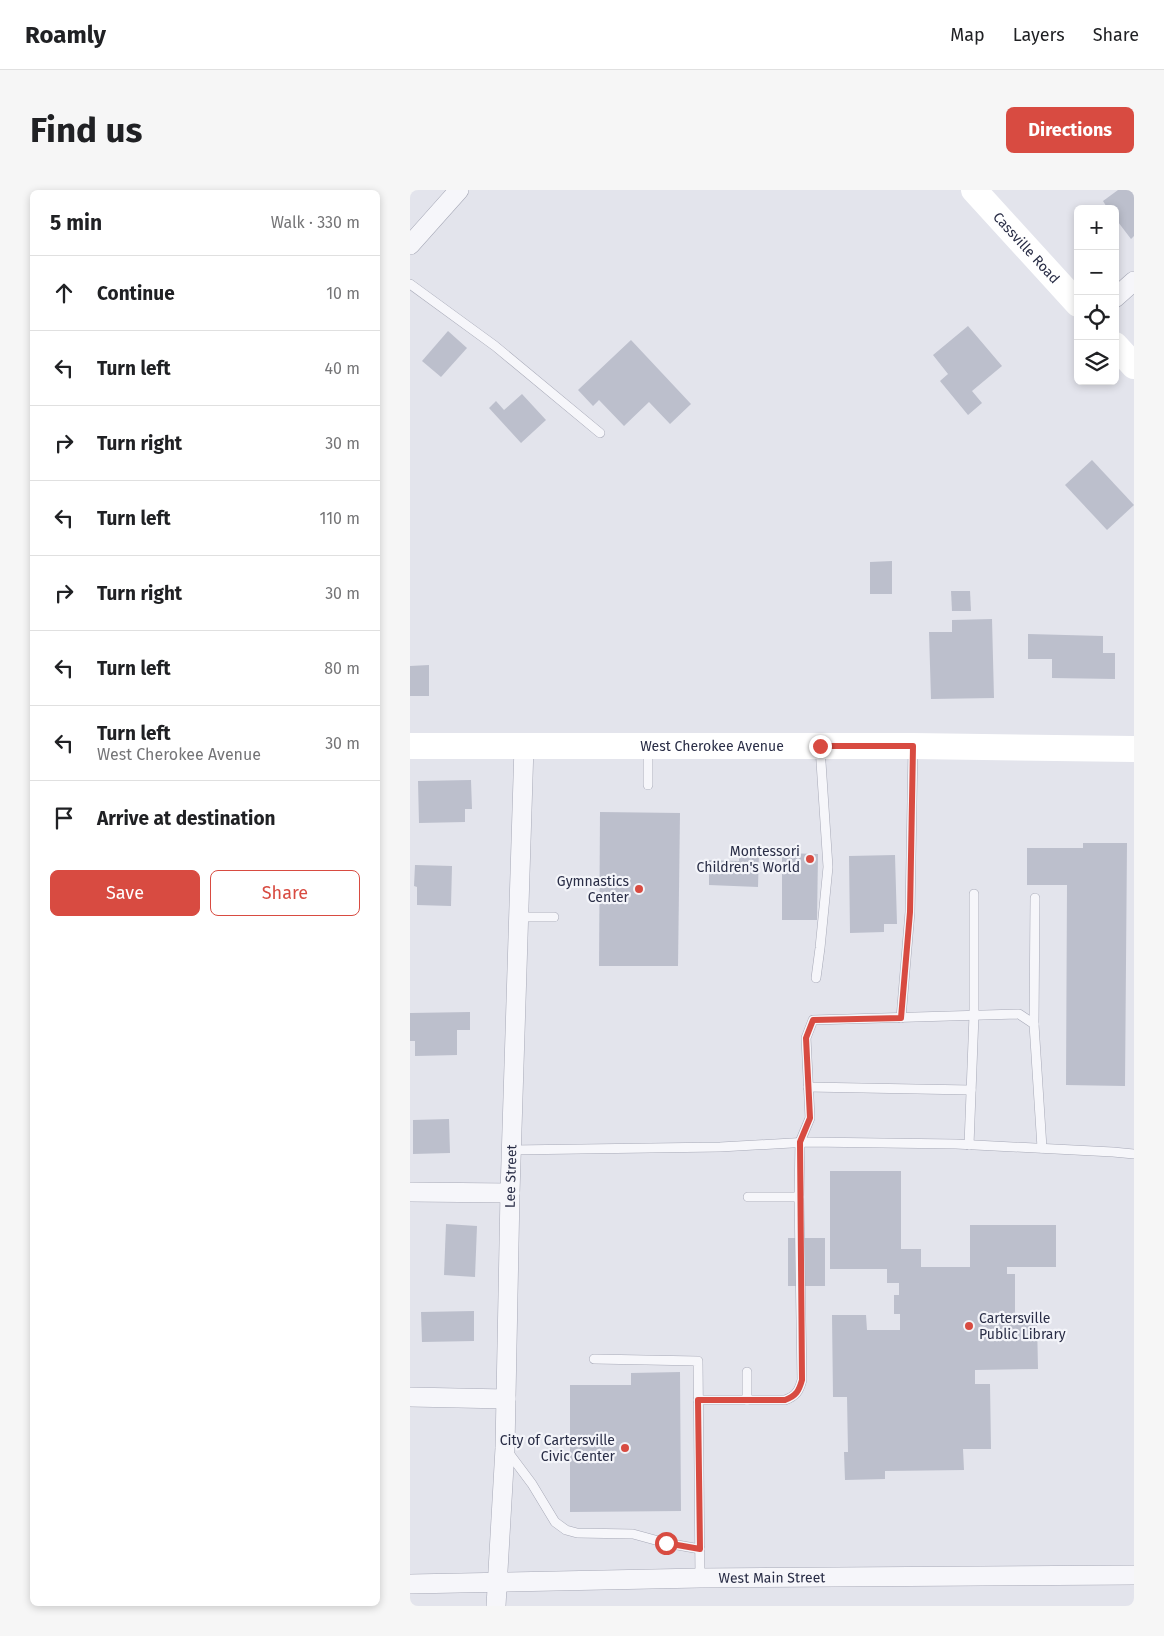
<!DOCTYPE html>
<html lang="en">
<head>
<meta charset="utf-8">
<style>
  body { margin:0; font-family:"Fira Sans",sans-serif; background:#f6f6f6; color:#202124 }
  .controls { position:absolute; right:15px; top:15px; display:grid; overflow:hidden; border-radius:8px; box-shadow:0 2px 8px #0003 }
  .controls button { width:45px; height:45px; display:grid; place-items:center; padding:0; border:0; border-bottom:1px solid #e0e0e0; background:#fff; color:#202124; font:25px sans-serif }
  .stop { position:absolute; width:15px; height:15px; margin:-11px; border:4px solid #d84b41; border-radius:50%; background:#fff }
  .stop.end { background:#d84b41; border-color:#fff; box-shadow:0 1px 5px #0008 }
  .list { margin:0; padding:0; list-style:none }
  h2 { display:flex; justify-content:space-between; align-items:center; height:65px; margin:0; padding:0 20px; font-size:21px }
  h2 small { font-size:16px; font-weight:400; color:#757577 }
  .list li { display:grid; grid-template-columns:32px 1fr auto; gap:15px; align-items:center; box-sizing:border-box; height:75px; padding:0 20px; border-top:1px solid #e0e0e0 }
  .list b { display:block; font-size:19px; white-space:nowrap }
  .list p { margin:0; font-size:16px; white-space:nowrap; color:#757577 }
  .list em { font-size:16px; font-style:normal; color:#757577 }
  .actions { display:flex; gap:10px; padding:15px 20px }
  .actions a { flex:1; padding:11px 0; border:1px solid #d84b41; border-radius:8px; text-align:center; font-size:18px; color:#d84b41 }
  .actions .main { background:#d84b41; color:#fff }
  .icon { flex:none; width:28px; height:28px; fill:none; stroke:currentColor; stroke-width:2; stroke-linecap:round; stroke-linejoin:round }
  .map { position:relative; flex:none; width:724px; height:1416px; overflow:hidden; border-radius:8px }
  header { display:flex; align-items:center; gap:30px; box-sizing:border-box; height:70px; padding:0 25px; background:#fff; border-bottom:1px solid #e0e0e0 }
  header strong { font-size:24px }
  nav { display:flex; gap:28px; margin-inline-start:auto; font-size:18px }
  .intro { display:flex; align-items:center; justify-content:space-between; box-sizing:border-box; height:120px; padding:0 30px }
  h1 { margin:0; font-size:35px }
  .button { padding:12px 22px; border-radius:8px; background:#d84b41; color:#fff; font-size:18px; font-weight:700 }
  main { display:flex; gap:30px; padding:0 30px }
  aside { flex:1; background:#fff; border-radius:8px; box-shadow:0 2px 8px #0003 }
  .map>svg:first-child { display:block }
</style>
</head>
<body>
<header>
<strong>Roamly</strong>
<nav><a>Map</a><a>Layers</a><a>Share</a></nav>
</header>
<div class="intro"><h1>Find us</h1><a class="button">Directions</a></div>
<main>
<aside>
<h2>5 min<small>Walk · 330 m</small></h2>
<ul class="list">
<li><svg class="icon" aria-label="ahead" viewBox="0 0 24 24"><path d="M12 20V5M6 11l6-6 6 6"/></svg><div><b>Continue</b></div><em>10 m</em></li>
<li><svg class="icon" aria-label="left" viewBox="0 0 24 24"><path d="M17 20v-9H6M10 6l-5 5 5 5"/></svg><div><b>Turn left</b></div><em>40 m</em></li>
<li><svg class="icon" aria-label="right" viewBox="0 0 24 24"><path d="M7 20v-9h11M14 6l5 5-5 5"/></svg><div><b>Turn right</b></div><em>30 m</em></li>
<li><svg class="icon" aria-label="left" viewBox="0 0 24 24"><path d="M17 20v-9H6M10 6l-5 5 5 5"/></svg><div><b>Turn left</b></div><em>110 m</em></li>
<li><svg class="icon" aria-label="right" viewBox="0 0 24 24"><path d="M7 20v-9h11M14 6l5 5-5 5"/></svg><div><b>Turn right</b></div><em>30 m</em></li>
<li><svg class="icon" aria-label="left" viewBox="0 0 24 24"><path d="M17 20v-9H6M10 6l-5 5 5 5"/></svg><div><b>Turn left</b></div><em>80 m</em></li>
<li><svg class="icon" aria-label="left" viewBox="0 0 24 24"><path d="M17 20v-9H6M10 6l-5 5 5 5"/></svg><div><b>Turn left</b><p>West Cherokee Avenue</p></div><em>30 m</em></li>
<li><svg class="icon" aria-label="arrive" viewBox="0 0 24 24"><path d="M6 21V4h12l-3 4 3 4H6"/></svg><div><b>Arrive at destination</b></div></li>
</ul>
<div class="actions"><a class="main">Save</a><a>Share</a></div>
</aside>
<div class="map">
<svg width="724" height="1416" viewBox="0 0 724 1416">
  <rect width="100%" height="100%" fill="#e3e4ec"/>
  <g fill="#bcbfcc">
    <polygon points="708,0 724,0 724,46 721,49 705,28 705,19 698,19 693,11"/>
    <polygon points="558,136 592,176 562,201 572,213 558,225 530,191 538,184 523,165"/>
    <polygon points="38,141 57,158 31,187 12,171"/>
    <polygon points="221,150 281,214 260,234 239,212 214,236 189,210 183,216 168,200"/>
    <polygon points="112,204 136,230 111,253 79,218 86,211 94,220"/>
    <polygon points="682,270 724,315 697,340 655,295"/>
    <polygon points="482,371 482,404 460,404 460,372"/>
    <polygon points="541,401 560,401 561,421 542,421"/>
    <polygon points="582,429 584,508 521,509 519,442 542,442 542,430"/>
    <polygon points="618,444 693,446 693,463 705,463 705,489 642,488 642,469 618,469"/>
    <polygon points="19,475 19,506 0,506 0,476"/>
    <polygon points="61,590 62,619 55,619 55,632 9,633 8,591"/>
    <polygon points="190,622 270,623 268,776 189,776"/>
    <polygon points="673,653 717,653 715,896 656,895 657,695 617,695 617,658 673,658"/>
    <polygon points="329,661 349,661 348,697 299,695 299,670 329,671"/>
    <polygon points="372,663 408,664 407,730 372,730"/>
    <polygon points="485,665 487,734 474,734 474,742 440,743 439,666"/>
    <polygon points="5,675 42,676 41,716 7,715 7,697 4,696"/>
    <polygon points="60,822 60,840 47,840 47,865 5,866 5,851 0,851 0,823"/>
    <polygon points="39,929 40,963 3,964 3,930"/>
    <polygon points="420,981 491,981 491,1059 511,1059 511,1077 560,1077 560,1035 646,1035 646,1077 597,1077 597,1084 605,1084 605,1131 627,1131 628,1179 565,1180 565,1194 580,1194 581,1259 553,1259 554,1280 475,1281 475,1289 435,1290 434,1262 438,1262 437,1207 423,1207 422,1125 456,1125 457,1140 490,1140 490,1124 484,1124 484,1105 489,1105 489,1093 477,1093 477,1079 420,1079"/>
    <polygon points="36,1034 67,1036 65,1087 34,1085"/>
    <rect x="378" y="1048" width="37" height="48"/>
    <polygon points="64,1121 64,1151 12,1152 11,1122"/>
    <polygon points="270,1182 271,1321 160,1322 160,1195 221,1195 221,1183"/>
  </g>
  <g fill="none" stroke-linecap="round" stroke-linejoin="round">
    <g stroke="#a7a9b7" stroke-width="10">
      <g id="lane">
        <polyline points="0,94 85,156 190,243"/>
        <polyline points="238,557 238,595"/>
        <polyline points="109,727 144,727"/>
        <polyline points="406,788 410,758 418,677 410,557"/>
        <polyline points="491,828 500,722 503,558"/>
        <polyline points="624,834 625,708"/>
        <polyline points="398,897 561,900"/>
        <polyline points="559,955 564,825 564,704"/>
        <polyline points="102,960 310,957 399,952 546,954 703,962 724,964"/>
        <polyline points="338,1007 389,1007 390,952 400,928 396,848 403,830 609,824 624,834 632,958"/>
        <polyline points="184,1169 288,1171 290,1388"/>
        <polyline points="337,1182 337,1210"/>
        <path d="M 288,1210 L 375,1210 C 386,1206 389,1201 392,1190 L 389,1007"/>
        <polyline points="98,1262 122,1294 145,1332 156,1340 167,1343 223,1344 256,1353 290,1359"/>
      </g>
    </g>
    <g stroke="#a7a9b7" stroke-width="20">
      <g id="street">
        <polyline points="0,55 49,0"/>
        <polyline points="705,108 724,91"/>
        <polyline points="0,1002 100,1003"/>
        <polyline points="0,1207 96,1209"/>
        <path id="s1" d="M 0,1394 L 290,1388 L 724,1385"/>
        <path id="s2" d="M 86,1416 L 95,1258 L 100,1003 L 114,556"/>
      </g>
    </g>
    <use href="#lane" stroke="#f6f6fa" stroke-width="9"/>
    <use href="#street" stroke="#f6f6fa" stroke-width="19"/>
    <g stroke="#fff" stroke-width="26">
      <path id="s3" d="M 564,0 L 668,114"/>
      <polyline points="705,155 724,176"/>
      <path id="s4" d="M 0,556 L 503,556 L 724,559"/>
    </g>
  </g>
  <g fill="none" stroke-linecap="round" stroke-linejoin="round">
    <path stroke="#d84b41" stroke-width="6" d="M 256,1353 L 290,1359 L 288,1210 L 375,1210 C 386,1206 389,1201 392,1190 L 390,952 L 400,928 L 396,848 L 403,830 L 491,828 L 500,722 L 503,556 L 410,556"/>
  </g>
  <g fill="#d84b41" stroke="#f3f4f9" stroke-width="2">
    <circle cx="400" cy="669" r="5"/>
    <circle cx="229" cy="699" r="5"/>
    <circle cx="559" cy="1136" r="5"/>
    <circle cx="215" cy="1258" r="5"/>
  </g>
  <g text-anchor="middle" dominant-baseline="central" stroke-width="4.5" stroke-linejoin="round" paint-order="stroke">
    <g font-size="14" fill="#292d46" stroke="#f3f4f9">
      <text stroke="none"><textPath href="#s3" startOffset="78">Cassville Road</textPath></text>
      <text stroke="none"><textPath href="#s4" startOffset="302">West Cherokee Avenue</textPath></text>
      <text stroke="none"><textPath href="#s2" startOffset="430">Lee Street</textPath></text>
      <text stroke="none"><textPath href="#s1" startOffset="362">West Main Street</textPath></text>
    </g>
    <g font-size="14" fill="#292d46" stroke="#f3f4f9" text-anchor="end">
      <text x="390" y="661">Montessori<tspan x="390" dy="16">Children's World</tspan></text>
      <text x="219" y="691">Gymnastics<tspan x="219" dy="16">Center</tspan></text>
      <text x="569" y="1128" text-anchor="start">Cartersville<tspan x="569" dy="16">Public Library</tspan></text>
      <text x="205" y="1250">City of Cartersville<tspan x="205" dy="16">Civic Center</tspan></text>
    </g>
  </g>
</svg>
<div class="controls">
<button>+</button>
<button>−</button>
<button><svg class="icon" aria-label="locate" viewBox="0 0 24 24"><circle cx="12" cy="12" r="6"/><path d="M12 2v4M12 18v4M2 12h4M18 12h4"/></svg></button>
<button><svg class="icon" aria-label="layers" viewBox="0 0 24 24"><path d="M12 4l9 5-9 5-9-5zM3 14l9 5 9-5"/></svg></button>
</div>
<div class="stop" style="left:256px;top:1353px"></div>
<div class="stop end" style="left:410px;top:556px"></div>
</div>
</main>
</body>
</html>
